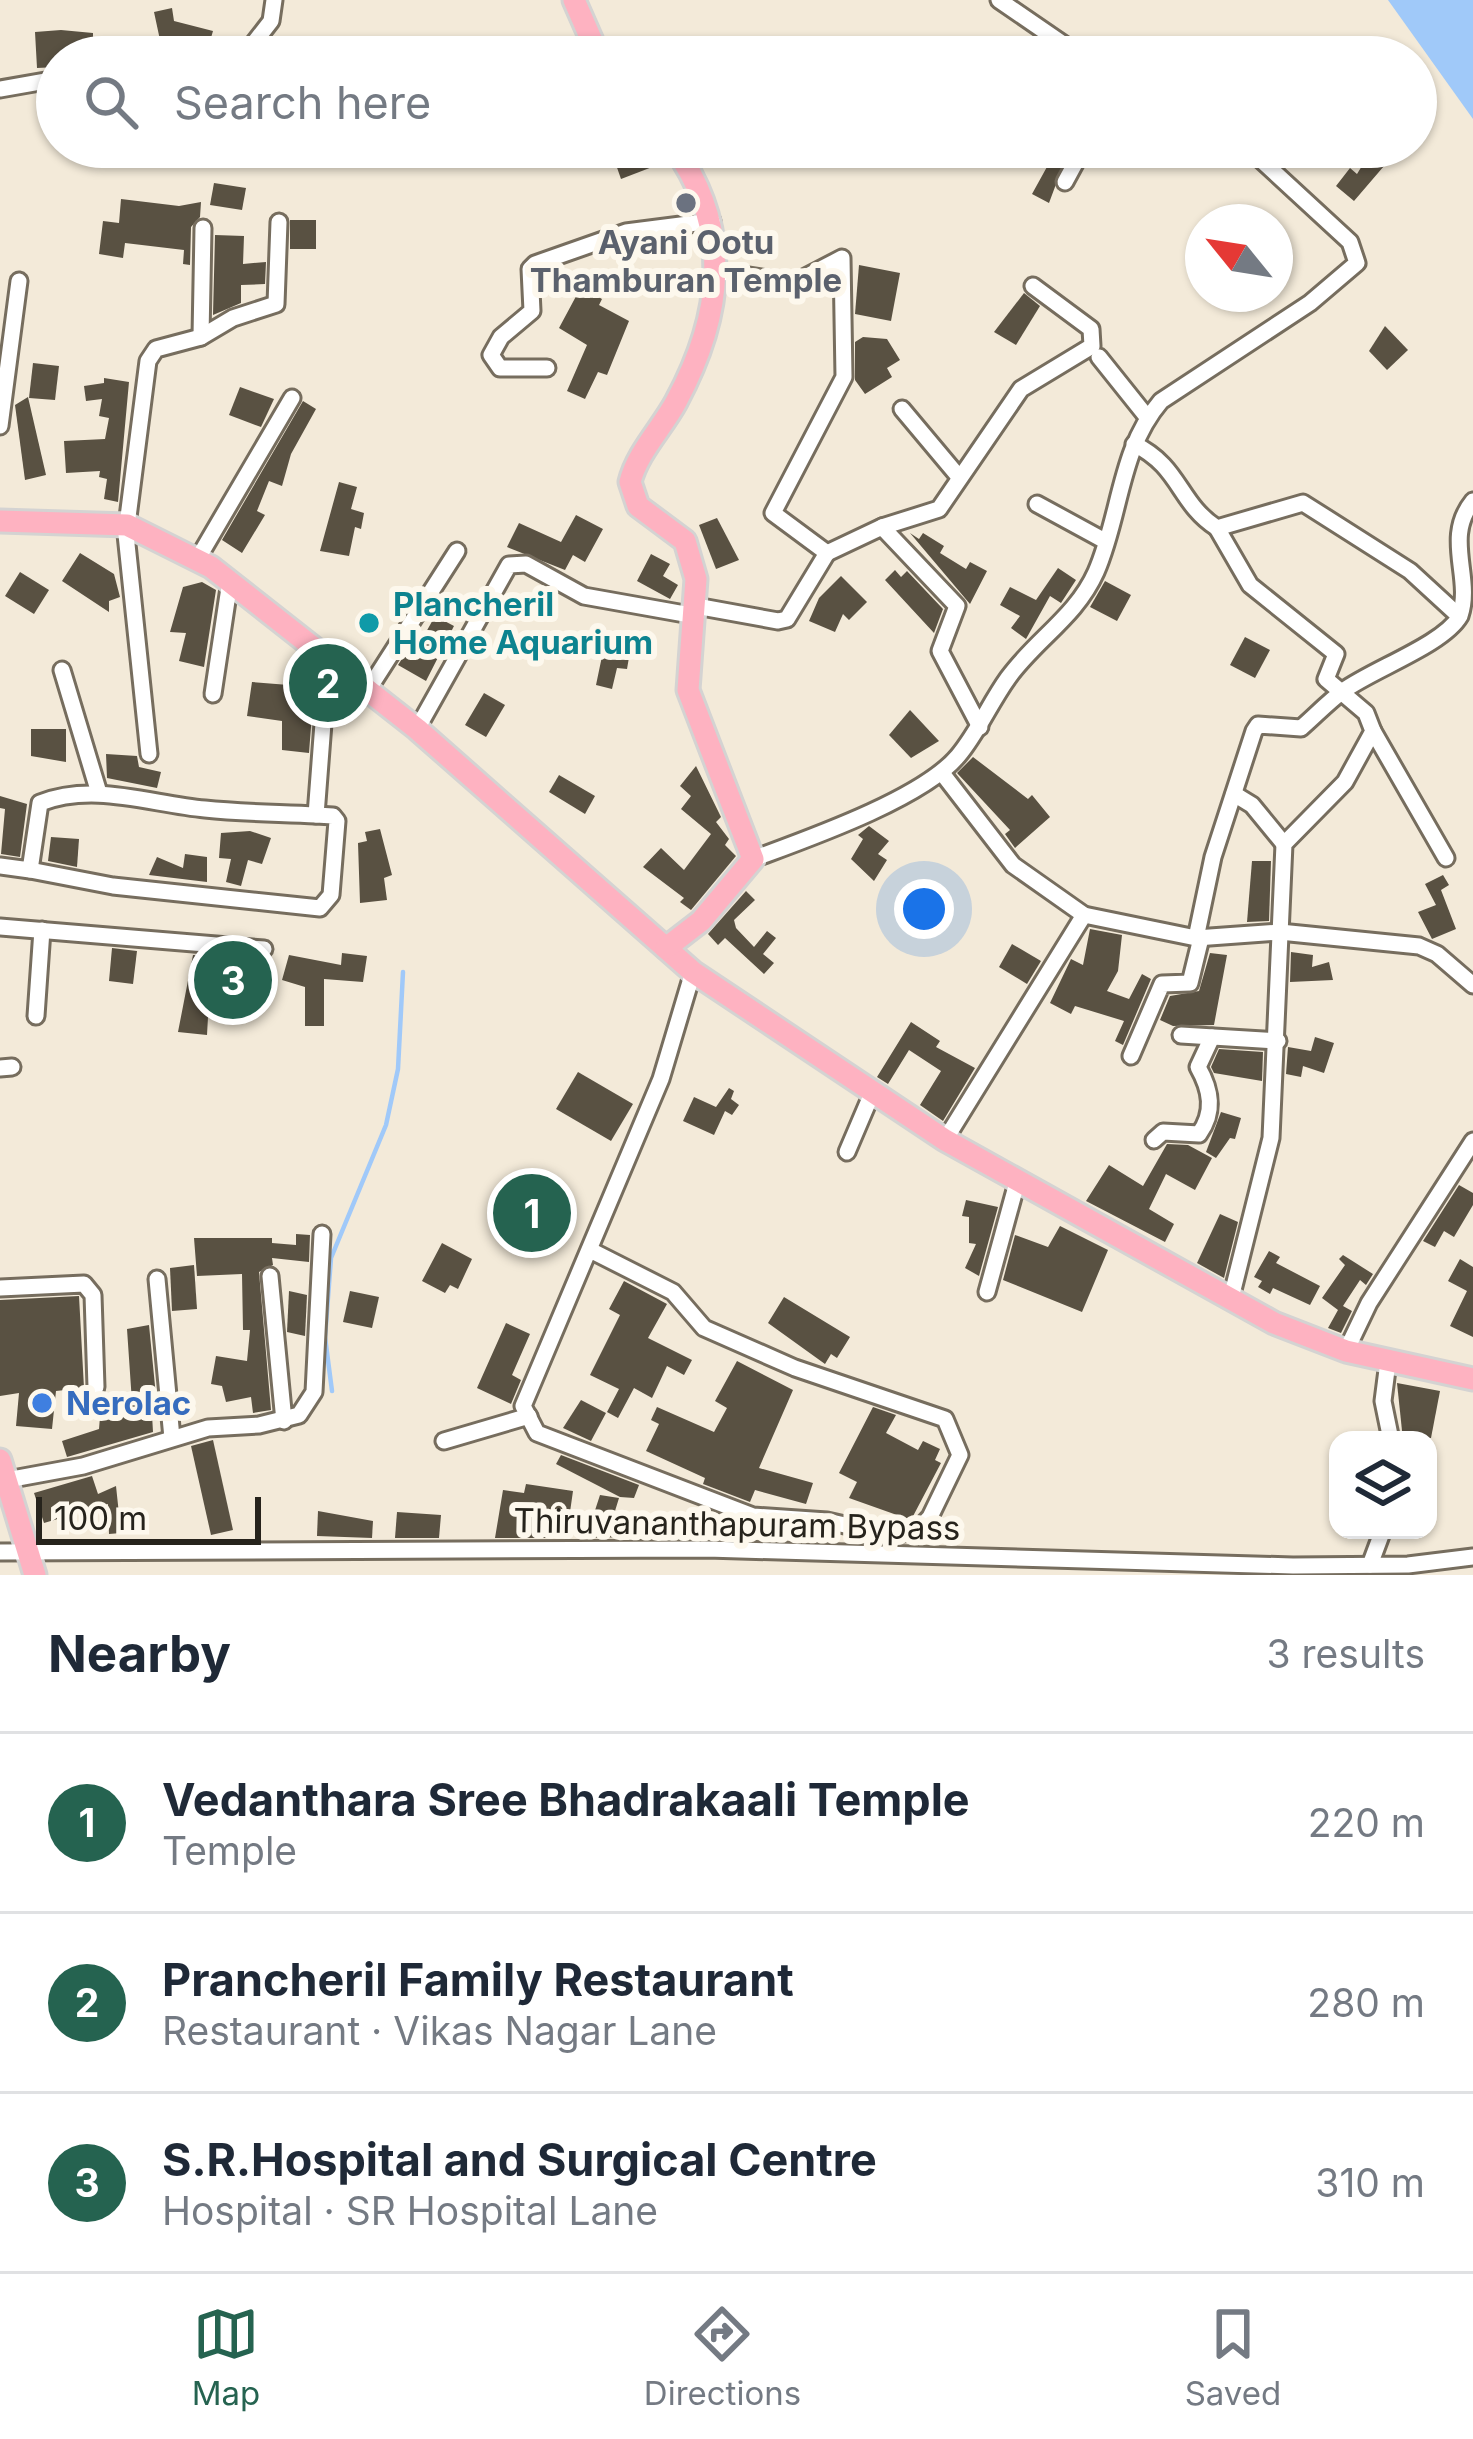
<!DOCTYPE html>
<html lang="en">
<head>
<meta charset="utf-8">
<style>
  body { margin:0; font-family:Inter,sans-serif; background:#f2f2f3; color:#1f2937 }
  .controls { position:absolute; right:36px; bottom:36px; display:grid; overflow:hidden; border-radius:24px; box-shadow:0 3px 9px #0004 }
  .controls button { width:108px; height:108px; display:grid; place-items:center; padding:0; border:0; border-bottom:3px solid #e0e1e3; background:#fff; color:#1f2937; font:60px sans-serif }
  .compass { position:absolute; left:1185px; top:204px; width:108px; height:108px; border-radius:50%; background:#fff; box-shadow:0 3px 9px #0004; rotate:300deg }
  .scale { position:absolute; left:36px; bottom:30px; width:225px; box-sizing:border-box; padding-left:12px; border:6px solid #26231c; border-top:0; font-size:33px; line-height:42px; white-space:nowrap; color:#26231c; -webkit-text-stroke:9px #fdf8ed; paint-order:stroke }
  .you { position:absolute; left:924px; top:909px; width:42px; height:42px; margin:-30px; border:9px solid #fff; border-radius:50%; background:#1a73e8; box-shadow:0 0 0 18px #1a73e833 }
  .badge { display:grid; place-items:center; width:78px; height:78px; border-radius:50%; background:#256350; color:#fff; font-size:39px; font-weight:700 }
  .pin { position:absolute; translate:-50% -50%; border:6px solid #fff; box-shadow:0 3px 12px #0006 }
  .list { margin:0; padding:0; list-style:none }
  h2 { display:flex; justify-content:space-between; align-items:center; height:156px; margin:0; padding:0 48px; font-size:51px }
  h2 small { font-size:39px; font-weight:400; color:#747a83 }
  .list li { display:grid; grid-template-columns:78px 1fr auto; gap:36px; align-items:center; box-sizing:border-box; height:180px; padding:0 48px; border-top:3px solid #e0e1e3 }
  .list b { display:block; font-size:45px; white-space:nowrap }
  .list p { margin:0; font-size:39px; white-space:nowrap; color:#747a83 }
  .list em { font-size:39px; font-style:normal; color:#747a83 }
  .icon { flex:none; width:66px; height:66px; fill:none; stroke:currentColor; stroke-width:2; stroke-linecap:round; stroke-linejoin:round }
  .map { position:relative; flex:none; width:1473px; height:1575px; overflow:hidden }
  .search { position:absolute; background:#fff; box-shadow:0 3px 9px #0004; left:36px; right:36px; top:36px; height:132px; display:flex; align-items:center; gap:30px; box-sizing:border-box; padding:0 42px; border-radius:66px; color:#747a83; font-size:45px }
  .sheet { height:696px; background:#fff }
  nav { display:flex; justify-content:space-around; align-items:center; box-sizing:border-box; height:168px; border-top:3px solid #e0e1e3; background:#fff; font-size:33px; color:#747a83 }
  nav a { display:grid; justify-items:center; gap:6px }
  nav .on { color:#256350 }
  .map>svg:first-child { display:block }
</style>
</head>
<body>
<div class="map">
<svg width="1473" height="1575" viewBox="0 0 1473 1575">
  <rect width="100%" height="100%" fill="#f3ead9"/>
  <polygon fill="#a0c9f9" points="1388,0 1473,0 1473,119"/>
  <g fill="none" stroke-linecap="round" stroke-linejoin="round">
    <polyline stroke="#a0c9f9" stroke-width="4.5" points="332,1391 325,1337 331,1258 386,1125 398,1069 403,972"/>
  </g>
  <g fill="#595142">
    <polygon points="172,8 174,21 213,31 208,48 172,38 160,40 154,12"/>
    <polygon points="61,30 93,33 93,57 57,57 57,67 37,68 35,32"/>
    <polygon points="646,147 653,147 660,164 621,179 614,159"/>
    <polygon points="1043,147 1068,152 1049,203 1032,194 1048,165 1037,159"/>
    <polygon points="1373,148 1390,159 1354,201 1336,186 1350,168 1357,174"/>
    <polygon points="214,183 246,188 242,210 210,205"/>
    <polygon points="121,199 179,206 201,202 200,217 191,227 190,265 183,264 184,250 125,243 123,258 99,254 103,221 119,223"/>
    <rect x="290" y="220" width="26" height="29"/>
    <polygon points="215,235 244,236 243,264 266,262 265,284 241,285 241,303 213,315"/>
    <polygon points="859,265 900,273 891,321 855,314"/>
    <polygon points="581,287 602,299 599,305 629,321 607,375 598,372 585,399 567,391 587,345 559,328"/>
    <polygon points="1024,293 1040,306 1016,345 994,332"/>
    <polygon points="1385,326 1408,350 1387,370 1369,351"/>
    <polygon points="863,337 887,339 900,360 887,368 892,377 865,394 855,380 855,342"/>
    <polygon points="33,363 59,366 55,400 29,398"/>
    <polygon points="104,378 129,382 118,502 104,499 107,479 99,477 100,471 66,473 64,441 105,439 109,418 99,416 102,399 86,401 84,386 104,383"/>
    <polygon points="240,387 274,399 261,427 229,415"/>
    <polygon points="28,397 46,475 25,480 15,405"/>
    <polygon points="303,401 316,409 291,454 282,486 269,481 257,511 265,515 242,553 222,540"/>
    <polygon points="339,482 357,487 351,509 364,513 361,529 355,527 349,556 320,551"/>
    <polygon points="576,515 603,529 585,562 573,555 565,570 507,547 519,523 561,542"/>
    <polygon points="717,518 739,560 716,569 699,525"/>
    <polygon points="910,533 919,539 923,533 944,546 940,553 966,569 970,562 987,571 970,604"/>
    <polygon points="80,553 114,574 120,597 109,601 109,612 62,581"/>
    <polygon points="651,554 670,564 663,576 678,585 670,599 637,581"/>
    <polygon points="1058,568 1076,580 1061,603 1050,596 1026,639 1011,628 1020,616 1000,605 1010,587 1036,600"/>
    <polygon points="895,570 901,577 907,571 943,609 934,633 885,580"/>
    <polygon points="20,572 49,590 34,614 5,596"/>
    <polygon points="841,576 867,602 849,620 843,614 835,632 809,621 819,598"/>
    <polygon points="1105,581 1131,595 1117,621 1090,607"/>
    <polygon points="202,582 216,590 204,667 179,661 186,633 170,632 183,587"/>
    <polygon points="435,616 454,626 426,681 398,665 409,648 415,652"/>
    <polygon points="606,637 632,640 627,669 617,668 612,689 596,685"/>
    <polygon points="1245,637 1270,650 1255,678 1230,665"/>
    <polygon points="252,682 314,687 309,753 282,750 282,721 247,716"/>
    <polygon points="484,693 505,705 486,737 465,725"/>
    <polygon points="910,710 939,741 911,758 889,735"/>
    <polygon points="31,729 66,729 66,762 31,756"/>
    <polygon points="106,754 137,756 139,767 161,772 157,788 107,778"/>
    <polygon points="973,757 1028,799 1032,795 1050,817 1015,848 1005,834 1010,830 957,773"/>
    <polygon points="696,766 721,817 716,822 729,839 725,845 736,856 691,910 680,902 684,898 643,867 661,848 684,870 711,834 681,809 691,796 680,786"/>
    <polygon points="559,775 595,796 585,814 549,792"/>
    <polygon points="0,796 27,804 20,857 1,854 5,809 0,808"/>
    <polygon points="869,826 889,841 878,854 887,860 874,881 851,859 863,839 858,835"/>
    <polygon points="380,829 392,875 384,878 387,900 360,903 358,843 367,841 365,832"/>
    <polygon points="250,831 271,838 262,864 248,860 241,886 226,882 231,859 219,858 221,833"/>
    <polygon points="51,837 79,839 77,867 48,861"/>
    <polygon points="185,854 207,857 207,882 149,875 157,857 183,868"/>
    <polygon points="1252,861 1271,861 1269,921 1247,922"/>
    <polygon points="1443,875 1449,885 1441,890 1456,929 1432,939 1418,912 1436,905 1425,884"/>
    <polygon points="746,891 755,900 734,920 736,928 754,947 767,931 776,938 763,954 774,963 764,974 725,938 718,945 708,934"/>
    <polygon points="1090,929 1122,935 1118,971 1107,991 1129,999 1142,974 1151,979 1123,1045 1115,1041 1124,1021 1075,1006 1071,1014 1050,1003 1071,959 1083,965"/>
    <polygon points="1012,944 1041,961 1027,984 999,967"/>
    <polygon points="112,948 137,951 133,984 109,981"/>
    <polygon points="1291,952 1313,955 1312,967 1329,962 1333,980 1290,982"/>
    <polygon points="342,953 367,956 363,982 324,979 324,1026 305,1026 305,987 282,980 289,955 341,965"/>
    <polygon points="1210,953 1227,955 1214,1025 1173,1026 1160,1020 1170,996 1199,991"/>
    <polygon points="193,955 215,957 214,964 262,965 259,1013 208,1017 207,1035 178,1032"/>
    <polygon points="911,1022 940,1041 936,1047 975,1068 943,1121 920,1105 941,1071 909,1050 888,1084 877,1077"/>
    <polygon points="1315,1037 1334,1043 1324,1073 1303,1066 1301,1077 1286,1074 1288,1047 1311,1051"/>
    <polygon points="1219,1049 1263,1052 1262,1081 1214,1073 1211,1067"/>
    <polygon points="578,1072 633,1104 611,1141 556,1109"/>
    <polygon points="729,1088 734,1091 731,1099 739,1105 732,1115 725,1111 714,1135 683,1121 694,1097 716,1107"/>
    <polygon points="1221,1112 1241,1118 1235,1139 1230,1138 1216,1158 1206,1152"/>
    <polygon points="1167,1144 1188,1145 1212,1158 1195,1190 1166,1174 1149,1209 1174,1224 1165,1242 1086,1201 1109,1165 1143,1186"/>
    <polygon points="1459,1185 1473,1193 1473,1205 1454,1237 1444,1231 1435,1247 1423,1241"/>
    <polygon points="966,1200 998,1207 979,1276 965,1268 976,1244 969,1243 969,1217 962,1216"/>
    <polygon points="542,1201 574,1218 562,1241 546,1232 550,1224 534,1215"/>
    <polygon points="1220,1214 1238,1222 1224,1278 1197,1263"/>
    <polygon points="1060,1226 1108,1250 1082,1312 1003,1280 1015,1235 1048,1247"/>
    <polygon points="296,1234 310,1235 309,1262 272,1258 273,1265 259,1272 271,1410 253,1413 251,1397 226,1402 222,1386 211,1384 216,1356 247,1361 250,1330 243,1330 242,1274 197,1276 194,1238 272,1238 272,1243 296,1245"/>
    <polygon points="442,1243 472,1259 458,1289 450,1285 445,1293 422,1281"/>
    <polygon points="1269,1251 1280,1257 1276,1263 1320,1286 1310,1305 1273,1288 1270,1294 1258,1287 1262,1281 1254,1277"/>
    <polygon points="1343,1255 1373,1274 1366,1285 1360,1280 1343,1306 1352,1311 1341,1333 1328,1328 1338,1310 1322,1298 1345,1265 1339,1259"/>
    <polygon points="1460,1259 1473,1267 1473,1337 1450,1326 1467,1291 1448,1281"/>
    <polygon points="194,1265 197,1309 172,1311 170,1268"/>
    <polygon points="624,1281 667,1304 648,1338 692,1360 684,1375 667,1366 652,1398 634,1388 618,1418 607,1412 619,1389 590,1375 620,1315 609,1309"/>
    <polygon points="289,1291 307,1295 305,1336 287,1332"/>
    <polygon points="350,1291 379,1297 372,1328 343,1322"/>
    <polygon points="79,1296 84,1388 56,1391 52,1429 16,1426 19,1393 0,1396 0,1300"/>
    <polygon points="784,1297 850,1337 837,1358 831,1354 825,1364 768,1323"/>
    <polygon points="506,1323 530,1334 512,1375 521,1380 511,1404 477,1388"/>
    <polygon points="149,1325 156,1396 151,1397 153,1432 67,1457 62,1441 99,1429 100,1417 133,1417 127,1329"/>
    <polygon points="737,1361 793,1390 759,1468 813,1483 806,1504 755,1490 750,1502 703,1484 705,1478 646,1451 659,1424 651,1420 657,1407 714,1432 727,1408 715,1401"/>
    <polygon points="1397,1383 1440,1391 1431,1438 1403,1440"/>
    <polygon points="581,1400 606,1413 591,1441 563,1428"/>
    <polygon points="873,1407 896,1415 886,1433 918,1450 923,1441 940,1449 935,1460 941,1463 911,1520 849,1498 857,1482 839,1473"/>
    <polygon points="213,1440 233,1530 211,1535 191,1446"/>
    <polygon points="561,1455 639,1485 634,1498 620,1497 556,1464"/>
    <polygon points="92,1476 98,1494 116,1486 121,1533 109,1534 108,1504 44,1523 34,1493"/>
    <polygon points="526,1484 573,1491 569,1519 558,1517 547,1538 495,1538 503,1490 524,1493"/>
    <polygon points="600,1495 619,1498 611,1524 637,1527 635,1537 586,1538"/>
    <polygon points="318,1511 373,1521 372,1538 317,1536"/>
    <polygon points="397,1512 441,1515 439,1538 395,1538"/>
  </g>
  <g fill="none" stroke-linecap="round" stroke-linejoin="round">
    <g stroke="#766d5e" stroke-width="21">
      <g id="minor">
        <polyline points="999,0 1082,57"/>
        <polyline points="243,57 271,21 274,0"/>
        <polyline points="0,89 57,79"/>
        <polyline points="1269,166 1278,147"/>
        <polyline points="1065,182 1084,147"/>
        <polyline points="201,337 203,228"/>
        <polyline points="1099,357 1147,417"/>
        <polyline points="547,368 500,368 491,355 501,337 532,311 530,269 535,264 626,232 712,221"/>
        <polyline points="902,409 959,477"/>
        <polyline points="0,426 19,281"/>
        <path d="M 1134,444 C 1181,467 1178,503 1217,528 L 1303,503 L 1410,571 L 1459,616"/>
        <polyline points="1037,504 1105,541"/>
        <polyline points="125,525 149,754"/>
        <polyline points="127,525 148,361 156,349 201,337 233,318 276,304 279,222"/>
        <polyline points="882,527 939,509 1021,389 1092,346 1091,329 1033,286"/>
        <polyline points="1217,528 1250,585 1336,654 1326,679 1366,713 1373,731 1345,782 1284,844 1271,1138 1231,1298"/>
        <polyline points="827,553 882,527 957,606 940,651 980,727"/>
        <polyline points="197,560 292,398"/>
        <polyline points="696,606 778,621 787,619 827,553 773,513 844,377 842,258 794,283 716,271"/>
        <polyline points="62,670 99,793"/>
        <polyline points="368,690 457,551"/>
        <polyline points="213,694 230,581"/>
        <polyline points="417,729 509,565 526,564 584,596 696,616"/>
        <polyline points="1373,731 1446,858"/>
        <polyline points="942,773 1013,865 1084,915 1196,938 1280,932 1419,946 1437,954 1473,985"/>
        <polyline points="1234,794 1252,805 1284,844"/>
        <path d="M 753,859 C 807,839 922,799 958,756 C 978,732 990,703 1008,678 C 1035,640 1076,617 1096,572 C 1121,515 1119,450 1161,401 L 1310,303 L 1357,263 L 1350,242 L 1247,147"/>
        <path d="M 0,866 L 30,870 L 40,803 C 94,782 150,804 205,809 C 242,813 279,813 316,815 L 328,658"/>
        <polyline points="30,870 113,886 320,908 331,895 337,821 333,816 316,815"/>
        <polyline points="0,927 264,949"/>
        <path d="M 1196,938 L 1213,857 L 1254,731 L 1258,725 L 1301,728 C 1315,716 1328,702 1343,691 C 1373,669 1443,645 1460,616 C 1473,577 1443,538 1473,501"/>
        <polyline points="36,1016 42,930"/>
        <polyline points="1181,1035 1278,1041"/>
        <polyline points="1131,1056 1162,984 1190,983 1201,938"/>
        <polyline points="0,1068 12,1067"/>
        <polyline points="945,1140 1084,915"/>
        <path d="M 1154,1140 L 1163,1132 L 1199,1134 C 1215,1112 1211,1090 1198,1067 L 1212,1037"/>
        <polyline points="847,1152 873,1091"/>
        <polyline points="592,1251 673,1292 704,1328 795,1368 945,1419 960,1455 930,1517 917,1531 889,1535 827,1521 753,1516 537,1433 523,1406 661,1079 693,972"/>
        <polyline points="270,1276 284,1421"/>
        <polyline points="157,1279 172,1438"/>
        <polyline points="0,1288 84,1284 93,1295 96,1387"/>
        <polyline points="987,1292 1018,1179"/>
        <polyline points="1346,1351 1369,1303 1473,1141"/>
        <polyline points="1388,1362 1383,1401 1391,1440"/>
        <polyline points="444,1441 529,1416"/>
        <polyline points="7,1480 83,1466 208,1428 259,1425 299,1415 314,1392 322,1234"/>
        <polyline points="0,1552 707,1549 1293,1566 1408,1565 1473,1557"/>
        <polyline points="1370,1565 1383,1530"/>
      </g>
    </g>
    <g stroke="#d4d3d2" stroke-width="27">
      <g id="major">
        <polyline points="574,0 599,57"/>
        <polyline points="0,521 127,525 211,567 417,729 693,972 945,1140 1274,1323 1346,1351 1473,1379"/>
        <path d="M 666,948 L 701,921 L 753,859 L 688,690 L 696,579 L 685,541 L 638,506 L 630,482 C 637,453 662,428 676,402 C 723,315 733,230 674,147"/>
        <polyline points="0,1460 35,1575"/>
      </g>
    </g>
    <use href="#minor" stroke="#fff" stroke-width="15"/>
    <use href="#major" stroke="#feb2c1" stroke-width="21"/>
  </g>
  <circle fill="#6b7280" stroke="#fdf8ed" stroke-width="4.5" cx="686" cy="203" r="12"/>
  <circle fill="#0f9aa8" stroke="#fdf8ed" stroke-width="4.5" cx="369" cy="623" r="12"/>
  <circle fill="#3f7fe0" stroke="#fdf8ed" stroke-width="4.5" cx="42" cy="1403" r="12"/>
  <g text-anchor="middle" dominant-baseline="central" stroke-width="12" stroke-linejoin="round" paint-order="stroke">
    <g font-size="33" font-weight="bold" fill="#5b616d" stroke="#fdf8ed">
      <text x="686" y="242">Ayani Ootu<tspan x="686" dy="38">Thamburan Temple</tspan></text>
    </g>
    <g font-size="33" font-weight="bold" fill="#0d838f" stroke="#fdf8ed" text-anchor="start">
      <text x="393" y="604">Plancheril<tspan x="393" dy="38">Home Aquarium</tspan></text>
    </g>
    <g font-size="33" font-weight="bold" fill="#366cbe" stroke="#fdf8ed" text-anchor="start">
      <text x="66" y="1403">Nerolac</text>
    </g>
    <g font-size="33" fill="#26231c" stroke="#fdf8ed">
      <text transform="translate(737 1524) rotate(1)">Thiruvananthapuram Bypass</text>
    </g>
  </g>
</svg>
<div class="controls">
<button><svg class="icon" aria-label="layers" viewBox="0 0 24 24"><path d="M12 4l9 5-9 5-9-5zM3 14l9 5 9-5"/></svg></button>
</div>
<svg class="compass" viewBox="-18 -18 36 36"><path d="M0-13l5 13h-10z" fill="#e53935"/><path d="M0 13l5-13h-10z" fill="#747a83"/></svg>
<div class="scale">100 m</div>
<div class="you"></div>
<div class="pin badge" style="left:532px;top:1213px">1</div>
<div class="pin badge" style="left:328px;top:683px">2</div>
<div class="pin badge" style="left:233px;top:980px">3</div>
<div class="search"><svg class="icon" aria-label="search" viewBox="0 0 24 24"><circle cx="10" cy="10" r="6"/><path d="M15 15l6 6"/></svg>Search here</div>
</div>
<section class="sheet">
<h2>Nearby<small>3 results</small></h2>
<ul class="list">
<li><span class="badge">1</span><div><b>Vedanthara Sree Bhadrakaali Temple</b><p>Temple</p></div><em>220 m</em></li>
<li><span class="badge">2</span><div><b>Prancheril Family Restaurant</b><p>Restaurant · Vikas Nagar Lane</p></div><em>280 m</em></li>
<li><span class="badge">3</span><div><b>S.R.Hospital and Surgical Centre</b><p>Hospital · SR Hospital Lane</p></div><em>310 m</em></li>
</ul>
</section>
<nav>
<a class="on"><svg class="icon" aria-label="map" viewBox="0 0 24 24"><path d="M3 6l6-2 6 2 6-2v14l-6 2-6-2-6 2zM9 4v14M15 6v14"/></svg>Map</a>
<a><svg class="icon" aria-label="directions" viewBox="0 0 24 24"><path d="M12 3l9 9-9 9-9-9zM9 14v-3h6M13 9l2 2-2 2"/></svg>Directions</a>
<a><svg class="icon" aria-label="saved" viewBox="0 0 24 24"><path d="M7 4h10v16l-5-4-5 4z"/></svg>Saved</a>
</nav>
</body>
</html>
